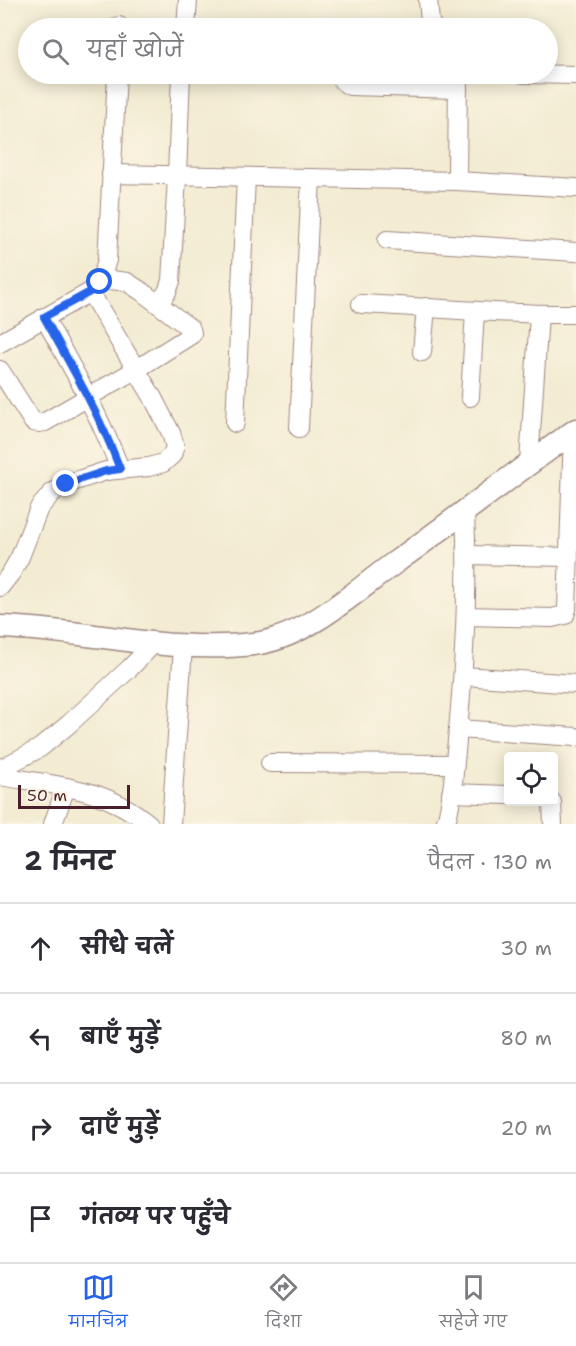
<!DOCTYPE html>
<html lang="hi">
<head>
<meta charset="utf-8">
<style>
  body { margin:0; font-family:"Shantell Sans","Playpen Sans Deva",sans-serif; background:#f2f2f3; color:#2b2b33 }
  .controls { position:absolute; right:18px; bottom:18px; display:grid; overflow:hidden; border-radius:6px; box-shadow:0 3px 15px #0003 }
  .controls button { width:54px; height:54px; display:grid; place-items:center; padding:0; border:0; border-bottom:2px solid #e1e1e2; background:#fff; color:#2b2b33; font:30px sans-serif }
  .scale { position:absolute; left:18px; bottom:15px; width:112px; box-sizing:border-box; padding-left:6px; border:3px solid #4a1f2b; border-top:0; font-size:16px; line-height:21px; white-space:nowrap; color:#4a1f2b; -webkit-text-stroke:4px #fcf5e5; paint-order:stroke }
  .stop { position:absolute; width:18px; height:18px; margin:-14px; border:4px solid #2563eb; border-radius:50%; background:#fff }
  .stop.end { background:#2563eb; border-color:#fff; box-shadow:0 2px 6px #0008 }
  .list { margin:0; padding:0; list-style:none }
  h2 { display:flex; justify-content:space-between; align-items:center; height:78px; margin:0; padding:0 24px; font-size:26px }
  h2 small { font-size:20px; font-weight:400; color:#7c7c81 }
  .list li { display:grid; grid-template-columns:39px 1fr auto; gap:18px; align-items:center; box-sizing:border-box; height:90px; padding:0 24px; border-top:2px solid #e1e1e2 }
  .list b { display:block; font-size:22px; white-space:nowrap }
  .list em { font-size:20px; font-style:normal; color:#7c7c81 }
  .icon { flex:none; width:33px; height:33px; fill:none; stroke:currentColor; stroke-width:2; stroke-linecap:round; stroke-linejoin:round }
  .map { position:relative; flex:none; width:576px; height:824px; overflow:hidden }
  .search { position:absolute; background:#fff; box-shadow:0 3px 15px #0003; left:18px; right:18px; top:18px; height:66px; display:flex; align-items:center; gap:15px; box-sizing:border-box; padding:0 21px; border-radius:33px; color:#7c7c81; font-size:22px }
  .sheet { height:438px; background:#fff }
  nav { display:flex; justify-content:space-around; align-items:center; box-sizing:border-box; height:84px; border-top:2px solid #e1e1e2; background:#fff; font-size:16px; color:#7c7c81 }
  nav a { display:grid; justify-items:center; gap:3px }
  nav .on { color:#2563eb }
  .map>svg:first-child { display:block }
</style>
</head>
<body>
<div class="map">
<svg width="576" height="824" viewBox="0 0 576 824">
  <rect width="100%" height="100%" fill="#fcf5e5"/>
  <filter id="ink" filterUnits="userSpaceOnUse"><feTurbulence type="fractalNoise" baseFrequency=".0167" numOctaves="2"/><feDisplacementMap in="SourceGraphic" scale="12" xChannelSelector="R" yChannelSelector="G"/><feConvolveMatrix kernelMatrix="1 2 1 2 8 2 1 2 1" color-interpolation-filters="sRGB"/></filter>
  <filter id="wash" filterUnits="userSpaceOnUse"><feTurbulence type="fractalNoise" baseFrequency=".008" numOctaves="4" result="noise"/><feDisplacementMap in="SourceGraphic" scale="24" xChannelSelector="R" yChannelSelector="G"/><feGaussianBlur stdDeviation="1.35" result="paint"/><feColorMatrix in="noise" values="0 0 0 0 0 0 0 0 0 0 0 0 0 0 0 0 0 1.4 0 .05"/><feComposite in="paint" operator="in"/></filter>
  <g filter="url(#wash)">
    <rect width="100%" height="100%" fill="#f3ecd3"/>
  </g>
  <g filter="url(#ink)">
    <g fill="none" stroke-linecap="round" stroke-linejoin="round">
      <g stroke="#9e867f" stroke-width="20">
        <g id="minor">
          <polyline points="428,0 430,22 433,28"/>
          <polyline points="119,28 119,26"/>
          <polyline points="186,28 188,0"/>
          <path d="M 340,74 C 341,80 343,83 350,86 L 458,89"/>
          <polyline points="523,74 576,75"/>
          <polyline points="111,174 457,181 576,188"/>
          <polyline points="457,181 458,74"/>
          <polyline points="387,240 576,252"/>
          <polyline points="158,304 167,292 171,281 177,176 181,74"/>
          <path d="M 361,304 C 432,307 504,315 576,314"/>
          <path d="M 44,317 C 72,367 100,416 120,469"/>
          <polyline points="0,343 90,292 100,282 107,260 117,74"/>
          <polyline points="422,352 426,307"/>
          <polyline points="0,370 33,422 39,423 45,422 137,369 191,335 192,333 191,329 141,291 127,282 111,280 100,282"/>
          <polyline points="470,397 475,311"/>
          <polyline points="235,423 246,177"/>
          <polyline points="299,428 311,178"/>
          <polyline points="529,462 539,315"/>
          <polyline points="467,555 569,557"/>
          <polyline points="0,587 11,573 20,557 39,508 52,493 66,484 106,471 149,467 163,463 172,455 175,446 171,433 152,396 90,292"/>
          <polyline points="466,616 552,618 565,615 567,609 573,432"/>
          <polyline points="463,676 576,684"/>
          <polyline points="458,729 576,737"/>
          <polyline points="270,763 454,764"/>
          <polyline points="0,769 40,748 69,724 130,668 154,643"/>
          <path d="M 0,776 C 54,785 105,787 149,824"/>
          <polyline points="451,793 508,795"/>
          <polyline points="552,802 553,824"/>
          <polyline points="53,824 66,787"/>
          <polyline points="171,824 183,647"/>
          <path d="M 445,824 C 452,806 454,772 456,751 C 464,672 469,592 465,513"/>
        </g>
      </g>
      <g stroke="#9e867f" stroke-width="25">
        <path id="tertiary" d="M 0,627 C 84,629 168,654 253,644 C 305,638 352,594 393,564 C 455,520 514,473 576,430"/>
      </g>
      <use href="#minor" stroke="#fff" stroke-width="18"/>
      <use href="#tertiary" stroke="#fff" stroke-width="22"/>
    </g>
  </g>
  <g fill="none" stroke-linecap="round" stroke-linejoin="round" filter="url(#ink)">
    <path stroke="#2563eb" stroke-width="8" d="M 66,484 L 106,471 L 120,469 C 100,416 72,367 44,317 L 90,292 L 100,282"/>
  </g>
</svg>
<div class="controls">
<button><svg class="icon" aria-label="locate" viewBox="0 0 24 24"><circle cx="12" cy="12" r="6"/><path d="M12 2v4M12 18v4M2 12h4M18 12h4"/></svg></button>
</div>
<div class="scale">50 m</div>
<div class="stop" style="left:100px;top:282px"></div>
<div class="stop end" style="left:66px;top:484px"></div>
<div class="search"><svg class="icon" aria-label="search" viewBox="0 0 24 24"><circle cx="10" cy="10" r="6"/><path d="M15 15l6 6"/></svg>यहाँ खोजें</div>
</div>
<section class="sheet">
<h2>2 मिनट<small>पैदल · 130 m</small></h2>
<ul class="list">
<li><svg class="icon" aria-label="ahead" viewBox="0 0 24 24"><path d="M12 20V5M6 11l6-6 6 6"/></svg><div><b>सीधे चलें</b></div><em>30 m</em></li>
<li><svg class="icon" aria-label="left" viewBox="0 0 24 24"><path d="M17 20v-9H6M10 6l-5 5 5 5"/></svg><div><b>बाएँ मुड़ें</b></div><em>80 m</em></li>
<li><svg class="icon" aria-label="right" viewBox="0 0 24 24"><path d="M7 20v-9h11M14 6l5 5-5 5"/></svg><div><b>दाएँ मुड़ें</b></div><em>20 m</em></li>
<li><svg class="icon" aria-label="arrive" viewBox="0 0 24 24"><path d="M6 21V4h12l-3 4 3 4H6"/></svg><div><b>गंतव्य पर पहुँचे</b></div></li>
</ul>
</section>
<nav>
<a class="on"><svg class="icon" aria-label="map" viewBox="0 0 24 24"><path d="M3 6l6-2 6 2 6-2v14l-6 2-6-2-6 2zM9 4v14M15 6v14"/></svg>मानचित्र</a>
<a><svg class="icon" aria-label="directions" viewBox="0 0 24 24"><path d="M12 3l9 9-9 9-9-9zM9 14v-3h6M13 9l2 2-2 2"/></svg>दिशा</a>
<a><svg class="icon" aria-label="saved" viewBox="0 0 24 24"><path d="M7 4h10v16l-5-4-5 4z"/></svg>सहेजे गए</a>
</nav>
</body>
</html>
